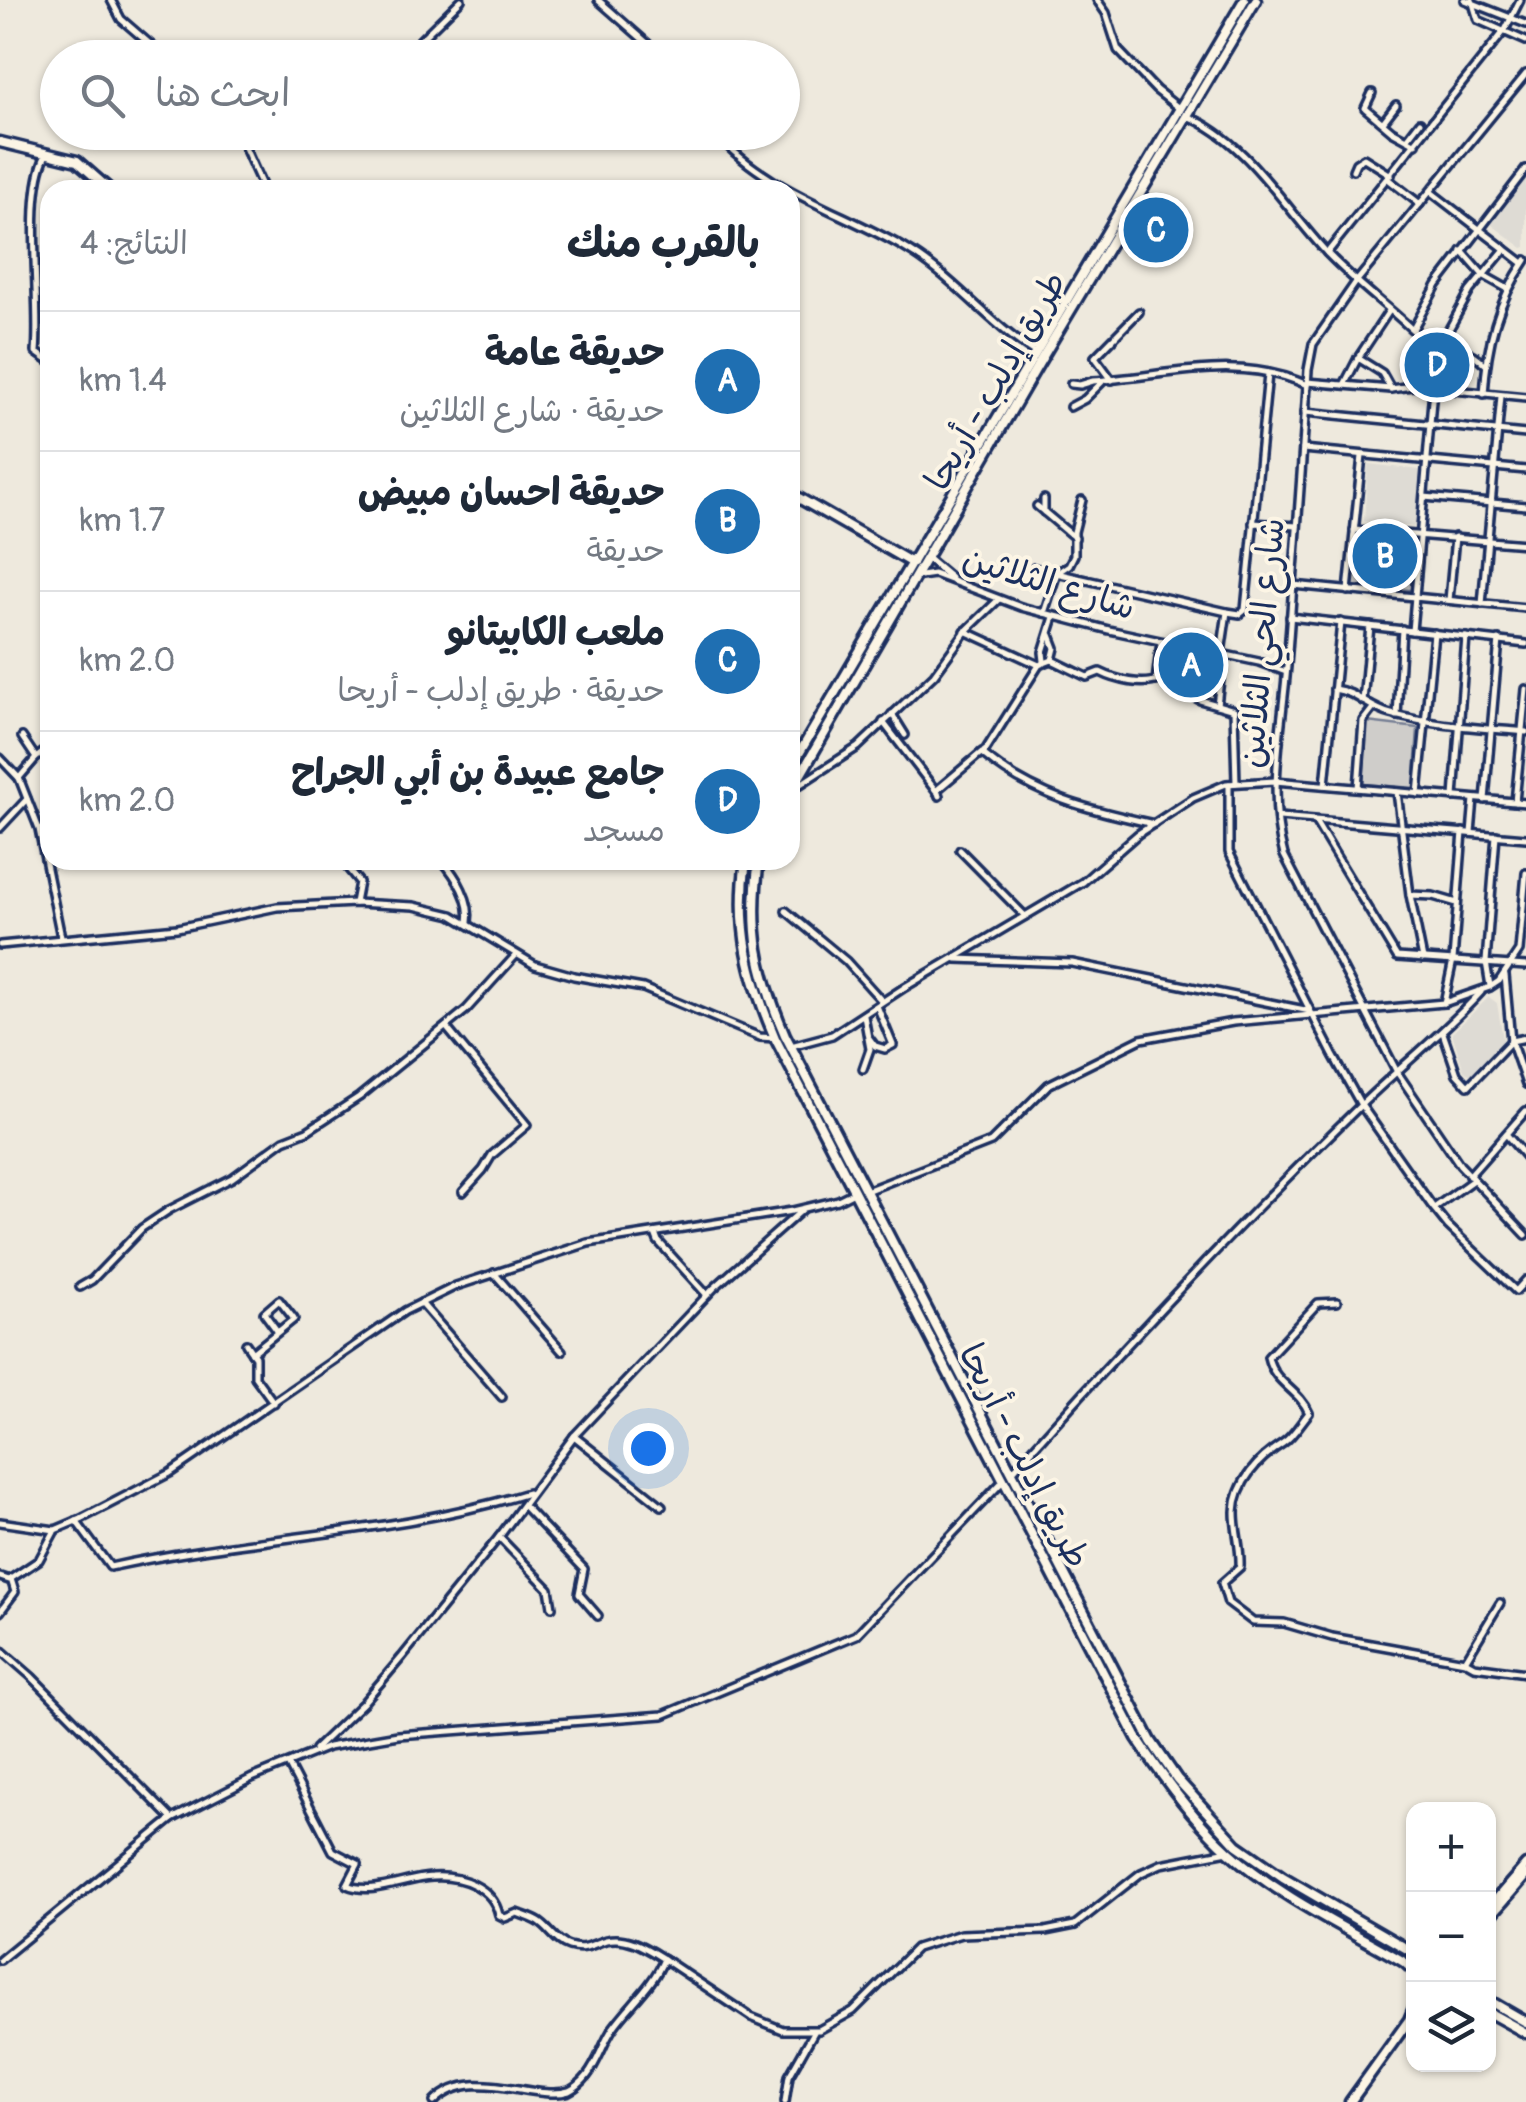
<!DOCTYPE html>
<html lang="ar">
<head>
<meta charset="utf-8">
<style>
  body { margin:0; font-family:Pangolin,"Playpen Sans Arabic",sans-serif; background:#f2f2f3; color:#1f2937; direction:rtl }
  .controls { position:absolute; right:30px; bottom:30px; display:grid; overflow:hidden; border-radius:20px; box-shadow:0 2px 8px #0004 }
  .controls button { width:90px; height:90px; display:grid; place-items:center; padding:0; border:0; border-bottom:2px solid #e0e1e3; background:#fff; color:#1f2937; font:50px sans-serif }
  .you { position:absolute; left:648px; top:1448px; width:35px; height:35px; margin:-25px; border:8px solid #fff; border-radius:50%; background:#1a73e8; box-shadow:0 0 0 15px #1a73e833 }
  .badge { display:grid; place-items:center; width:65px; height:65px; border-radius:50%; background:#1f6fb2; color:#fff; font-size:32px; font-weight:700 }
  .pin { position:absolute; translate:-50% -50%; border:5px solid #fff; box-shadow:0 2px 10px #0006 }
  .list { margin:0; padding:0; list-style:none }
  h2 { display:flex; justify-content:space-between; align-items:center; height:130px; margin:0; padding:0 40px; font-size:42px }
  h2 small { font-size:32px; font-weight:400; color:#747a83 }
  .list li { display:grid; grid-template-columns:65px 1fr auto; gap:30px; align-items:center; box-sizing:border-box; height:140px; padding:0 40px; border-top:2px solid #e0e1e3 }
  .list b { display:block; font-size:38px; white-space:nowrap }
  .list p { margin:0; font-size:32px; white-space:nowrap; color:#747a83 }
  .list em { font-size:32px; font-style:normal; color:#747a83 }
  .icon { flex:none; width:55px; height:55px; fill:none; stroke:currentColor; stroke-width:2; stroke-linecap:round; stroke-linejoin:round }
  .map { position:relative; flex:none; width:1526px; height:2102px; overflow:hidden; direction:ltr }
  .search { position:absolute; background:#fff; box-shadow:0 2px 8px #0004; left:40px; top:40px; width:760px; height:110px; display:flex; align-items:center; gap:25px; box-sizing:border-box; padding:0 35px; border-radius:55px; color:#747a83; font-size:38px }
  .panel { position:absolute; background:#fff; box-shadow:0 2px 8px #0004; left:40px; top:180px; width:760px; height:690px; border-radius:30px; direction:rtl }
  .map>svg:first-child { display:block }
</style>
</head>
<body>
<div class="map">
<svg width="1526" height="2102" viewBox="0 0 1526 2102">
  <rect width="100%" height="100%" fill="#eee9dd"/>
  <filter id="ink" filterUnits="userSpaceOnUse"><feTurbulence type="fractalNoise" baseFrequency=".01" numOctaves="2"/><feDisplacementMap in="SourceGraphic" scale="20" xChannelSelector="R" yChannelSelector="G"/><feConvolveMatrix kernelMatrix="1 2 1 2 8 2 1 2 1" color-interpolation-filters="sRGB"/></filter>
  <g filter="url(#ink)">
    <g fill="#dedbd4">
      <polygon points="1526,178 1526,247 1523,248 1492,225 1493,217"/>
      <polygon points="1368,464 1420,470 1415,527 1364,521"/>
      <polygon points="1489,997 1497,1003 1503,1039 1501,1045 1476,1073 1469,1074 1464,1071 1452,1033"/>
    </g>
    <g fill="#cfcdca" stroke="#757e94" stroke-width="2.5">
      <polygon points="1358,535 1415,540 1411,590 1352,586"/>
      <polygon points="1367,722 1418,728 1414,788 1363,784"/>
    </g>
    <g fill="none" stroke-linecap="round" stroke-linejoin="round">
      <g stroke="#1b2f5e" stroke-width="12">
        <g id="minor">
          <polyline points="111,0 121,19 166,58"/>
          <polyline points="598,0 664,58"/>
          <polyline points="1097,0 1106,13 1118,50 1156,90 1180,109"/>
          <polyline points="1465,0 1526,24"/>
          <polyline points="1472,0 1478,20 1526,41"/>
          <polyline points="402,58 461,0"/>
          <path d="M 1526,74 L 1356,282 L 1313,344 L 1308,370 C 1302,469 1294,568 1287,666 C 1282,729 1267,794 1284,855 L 1397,1072 L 1460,1165 L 1526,1235"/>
          <polyline points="1372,93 1365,108 1392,131 1416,144"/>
          <path d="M 1187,116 C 1248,141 1285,209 1329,255 C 1363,290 1403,317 1436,353 C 1457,345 1470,349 1486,365"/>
          <polyline points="1383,122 1396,105"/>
          <polyline points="238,132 264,190"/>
          <path d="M 715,132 C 762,189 841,211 903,247 C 952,275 987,322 1034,352"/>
          <polyline points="1407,139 1420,122"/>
          <path d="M 46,155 C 24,196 41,299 36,352 L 50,362"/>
          <polyline points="1353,170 1356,163 1364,158 1391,175"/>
          <polyline points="1388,179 1420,204"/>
          <polyline points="1431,192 1523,263"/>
          <polyline points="1462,251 1483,275 1508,289"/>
          <polyline points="1327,253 1505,30 1520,0"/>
          <polyline points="1413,329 1437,285 1526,169"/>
          <polyline points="1358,358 1382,373 1391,389"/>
          <polyline points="1112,380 1095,357 1139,312"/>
          <polyline points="1307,382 1391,389 1412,386 1526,397"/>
          <path d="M 1071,384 L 1080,385 L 1093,381 C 1164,377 1238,353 1307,385"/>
          <polyline points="1344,385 1358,358 1389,311"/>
          <polyline points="1412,386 1436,353 1470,291 1505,249"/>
          <path d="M 1484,394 C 1487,344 1497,302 1526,260"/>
          <polyline points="1070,407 1085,399 1102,382"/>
          <polyline points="1305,412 1526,434"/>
          <polyline points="1303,449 1526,470"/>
          <polyline points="1424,497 1526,506"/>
          <polyline points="1044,499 1044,512"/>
          <polyline points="1037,506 1075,538"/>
          <polyline points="1253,523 1297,526"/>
          <polyline points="1354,530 1526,544"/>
          <polyline points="926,557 951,578"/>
          <polyline points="1034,568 1227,612 1221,653"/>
          <polyline points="914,577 934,574 1021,607 1109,630 1259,662 1286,672"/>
          <polyline points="1293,585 1526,608"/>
          <polyline points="1348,591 1362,456"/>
          <polyline points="1449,600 1455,537"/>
          <polyline points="1482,604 1501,396"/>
          <polyline points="1227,612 1240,614 1245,610 1268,374"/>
          <polyline points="1044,613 1057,573 1069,565 1074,555 1074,532 1082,500"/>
          <polyline points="1290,617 1526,644"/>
          <path d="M 965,631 L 1039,665 L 983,754 C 1035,798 1091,810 1154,824"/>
          <polyline points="1412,631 1433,389"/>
          <polyline points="1050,635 1055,648 1052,660"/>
          <polyline points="1044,661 1043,652 1054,617"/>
          <path d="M 1039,665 L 1052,660 L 1087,677 L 1100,672 C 1116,680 1144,687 1160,679 L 1200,700 L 1234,710 L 1236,783"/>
          <polyline points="1156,681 1161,642"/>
          <path d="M 1334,689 C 1357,692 1368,708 1391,714 C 1435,726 1481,728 1526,732"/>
          <polyline points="1363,701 1370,626"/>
          <polyline points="1217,705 1223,654"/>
          <polyline points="892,714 905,735"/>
          <polyline points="1397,716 1402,629"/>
          <polyline points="883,722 936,791"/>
          <polyline points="0,758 19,778 39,829 61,937"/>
          <polyline points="36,758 50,747"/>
          <polyline points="19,778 36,758 22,737"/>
          <polyline points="1229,784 1229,852 1333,1055 1361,1105 1432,1206 1448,1226 1516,1291 1526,1280"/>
          <polyline points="1325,785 1341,622"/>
          <polyline points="1358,788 1363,721 1373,708"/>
          <polyline points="793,789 858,747 934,675 966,631 998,600"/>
          <polyline points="1397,792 1410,895 1423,959"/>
          <polyline points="1418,794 1434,633"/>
          <polyline points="939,796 937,790 982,752"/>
          <polyline points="1454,797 1466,637"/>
          <polyline points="1485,800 1499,640"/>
          <polyline points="1515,802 1526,689"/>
          <polyline points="1279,817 1526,838"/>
          <polyline points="1315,821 1397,957 1526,966"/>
          <polyline points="0,828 27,799"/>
          <polyline points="1471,833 1474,799"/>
          <polyline points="960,850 1025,916"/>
          <polyline points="341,860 359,882 355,903"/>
          <path d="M 442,860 C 456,876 472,901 468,923"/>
          <polyline points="1410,895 1433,896 1457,903"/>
          <polyline points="786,911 846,961 882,1001"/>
          <polyline points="0,945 177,928 277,907 355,903 414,906 452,915 535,965 574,976 643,988 760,1037 775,1038"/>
          <polyline points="956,959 1072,963 1310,1011"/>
          <polyline points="1505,975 1511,1041 1526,1084"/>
          <polyline points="1490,986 1486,962 1496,835"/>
          <polyline points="1444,1003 1453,960 1463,832"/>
          <polyline points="446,1027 527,1125 492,1155 483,1170 463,1192"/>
          <polyline points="1443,1033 1457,1074 1468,1086 1511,1041 1526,1038"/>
          <polyline points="869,1038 875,1046 885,1049 893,1045 877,1006"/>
          <polyline points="791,1046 832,1035 905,987 1083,882 1138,834 1193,798 1226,784 1275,781 1526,803"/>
          <polyline points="863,1069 870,1049 864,1016"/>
          <polyline points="1506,1134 1526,1157"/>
          <polyline points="1469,1176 1526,1111"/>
          <polyline points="866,1191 991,1142 1048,1085 1141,1039 1233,1022 1444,1003 1490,987 1499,981 1519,951 1526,873"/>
          <polyline points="1434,1208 1473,1180"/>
          <polyline points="655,1233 658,1241 707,1295"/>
          <polyline points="494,1273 562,1351"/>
          <polyline points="80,1287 92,1280 142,1228 169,1210 232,1178 284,1140 307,1131 359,1097 466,1010 516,955"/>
          <path d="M 1337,1302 L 1318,1303 L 1268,1357 C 1274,1384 1299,1389 1309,1413 C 1301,1422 1293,1437 1283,1443 C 1259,1458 1236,1482 1235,1512 C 1235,1532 1241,1547 1240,1567 L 1222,1583 L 1228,1603 L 1253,1622 L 1284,1623 L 1332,1637 L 1465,1661 L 1474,1666 L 1526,1673"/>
          <polyline points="421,1303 502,1397"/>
          <polyline points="246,1344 255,1357 255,1377 274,1403"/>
          <polyline points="252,1353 294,1319 279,1300 264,1313 278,1332"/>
          <polyline points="574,1436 662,1506"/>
          <path d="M 1012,1472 C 1125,1345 1242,1220 1364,1102 C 1403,1064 1445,1032 1481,992"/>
          <polyline points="523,1505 584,1569 579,1594 598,1616"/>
          <path d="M 76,1521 L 110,1567 C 248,1536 393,1535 528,1493"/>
          <polyline points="0,1522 55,1530 81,1519 170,1473 405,1311 456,1286 588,1243 792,1211 838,1200 854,1192"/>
          <polyline points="499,1537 549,1589 552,1607"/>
          <polyline points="0,1577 9,1580 39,1560 54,1532"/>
          <polyline points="0,1612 15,1592 11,1579"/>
          <polyline points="0,1649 32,1677 172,1819"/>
          <polyline points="1465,1661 1500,1603"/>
          <polyline points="315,1749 363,1703 402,1657 499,1537 574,1436 714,1288 802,1210"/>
          <path d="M 288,1764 L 333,1851 L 358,1864 L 347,1885 C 372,1896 406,1878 432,1877 C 461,1875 493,1887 499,1915 L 505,1918 L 517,1913 C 525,1916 533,1918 539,1922 C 550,1929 556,1942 569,1946 C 585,1951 592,1944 606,1940 C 627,1935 646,1948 664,1959"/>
          <polyline points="0,1960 172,1819 252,1778 328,1747 398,1735 663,1715 856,1635 1003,1481"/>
          <path d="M 434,2102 C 472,2064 534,2102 569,2091 C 575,2088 583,2081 587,2076 C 598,2062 603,2043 613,2028 C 630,2004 653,1986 664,1959 L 751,2017 L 783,2030 L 819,2030 L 853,2011 L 916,1948 L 961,1934 L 1045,1931 L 1075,1925 L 1141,1873 L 1161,1864 L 1228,1851"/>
          <polyline points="785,2102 789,2076 814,2032"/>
        </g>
      </g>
      <g stroke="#1b2f5e" stroke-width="15">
        <g id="major">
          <polyline points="0,142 77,161 110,190"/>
          <polyline points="790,493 912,563"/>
          <polyline points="790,769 1244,0"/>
          <polyline points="790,793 1039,363 1256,0"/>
          <path d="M 746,860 C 736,927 749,977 775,1038 L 1137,1738 C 1163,1778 1193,1819 1228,1851 C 1279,1897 1346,1928 1404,1962 L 1414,1971"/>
          <path d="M 759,860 C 749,929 758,972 785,1035 L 1151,1741 L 1177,1779 L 1237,1845 L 1283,1877 L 1414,1953"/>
          <polyline points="1488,1909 1526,1865"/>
          <polyline points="1488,1919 1526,1875"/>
          <polyline points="1488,2000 1526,2022"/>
          <polyline points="1488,2012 1526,2033"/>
          <polyline points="1350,2102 1409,2020 1414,2008"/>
        </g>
      </g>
      <use href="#minor" stroke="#fcf5e5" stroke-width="5"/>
      <use href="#major" stroke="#fcf5e5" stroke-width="8"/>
    </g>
  </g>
  <g text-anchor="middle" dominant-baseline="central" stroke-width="8" stroke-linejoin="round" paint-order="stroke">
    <g font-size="35" fill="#1b2f5e" stroke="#fcf5e5">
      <text transform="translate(996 381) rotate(-60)">طريق إدلب - أريحا</text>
      <text transform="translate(1049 583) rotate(17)">شارع الثلاثين</text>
      <text transform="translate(1262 643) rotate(-85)">شارع الحي الثلاثين</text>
      <text transform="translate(1024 1456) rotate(63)">طريق إدلب - أريحا</text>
    </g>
  </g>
</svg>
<div class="controls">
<button>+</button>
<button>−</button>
<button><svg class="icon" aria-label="layers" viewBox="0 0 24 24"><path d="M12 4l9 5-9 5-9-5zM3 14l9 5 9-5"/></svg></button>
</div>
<div class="you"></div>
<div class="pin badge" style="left:1191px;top:665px">A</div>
<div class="pin badge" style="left:1385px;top:556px">B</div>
<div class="pin badge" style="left:1156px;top:230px">C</div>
<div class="pin badge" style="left:1437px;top:365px">D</div>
<div class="search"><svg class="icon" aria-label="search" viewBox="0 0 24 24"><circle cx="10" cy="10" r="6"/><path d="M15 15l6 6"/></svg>ابحث هنا</div>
<section class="panel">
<h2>بالقرب منك<small>النتائج: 4</small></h2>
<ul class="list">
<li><span class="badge">A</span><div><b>حديقة عامة</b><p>حديقة · شارع الثلاثين</p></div><em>1.4 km</em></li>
<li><span class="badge">B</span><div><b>حديقة احسان مبيض</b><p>حديقة</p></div><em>1.7 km</em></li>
<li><span class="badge">C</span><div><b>ملعب الكابيتانو</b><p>حديقة · طريق إدلب - أريحا</p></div><em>2.0 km</em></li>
<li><span class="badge">D</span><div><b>جامع عبيدة بن أبي الجراح</b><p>مسجد</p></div><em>2.0 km</em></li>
</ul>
</section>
</div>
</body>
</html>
